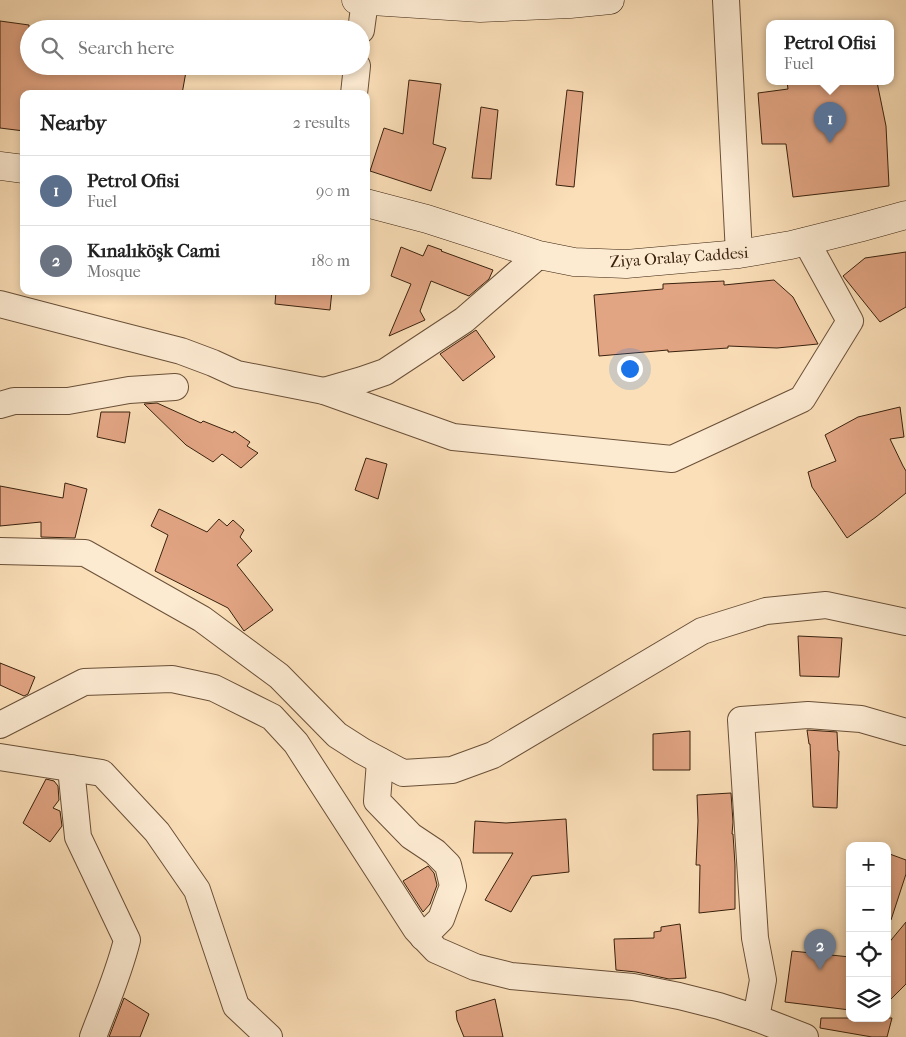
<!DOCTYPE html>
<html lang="en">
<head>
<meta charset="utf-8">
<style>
  body { margin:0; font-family:"IM FELL French Canon",serif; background:#f2f2f2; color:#222 }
  .controls { position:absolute; right:15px; bottom:15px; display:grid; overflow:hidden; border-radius:10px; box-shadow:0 2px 8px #0003 }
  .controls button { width:45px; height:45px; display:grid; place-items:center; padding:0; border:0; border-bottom:1px solid #e0e0e0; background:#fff; color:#222; font:25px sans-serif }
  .you { position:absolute; left:629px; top:368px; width:18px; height:18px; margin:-12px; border:4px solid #fff; border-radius:50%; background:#1a73e8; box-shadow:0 0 0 8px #1a73e833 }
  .badge { display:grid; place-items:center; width:32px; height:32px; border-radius:50%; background:#db2777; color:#fff; font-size:16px; font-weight:700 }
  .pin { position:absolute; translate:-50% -41px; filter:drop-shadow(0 1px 2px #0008) }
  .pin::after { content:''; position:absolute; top:26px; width:18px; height:15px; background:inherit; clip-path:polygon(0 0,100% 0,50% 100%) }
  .popup { position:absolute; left:766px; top:20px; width:128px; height:65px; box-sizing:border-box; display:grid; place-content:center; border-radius:10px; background:#fff; filter:drop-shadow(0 1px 4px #0005); font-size:16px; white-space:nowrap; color:#767676 }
  .popup b { font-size:19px; color:#222 }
  .popup::after { content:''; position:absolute; left:50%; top:100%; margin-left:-10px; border:10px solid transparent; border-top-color:#fff }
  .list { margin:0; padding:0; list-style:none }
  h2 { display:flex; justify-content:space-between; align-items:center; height:65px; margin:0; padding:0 20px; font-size:21px }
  h2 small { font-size:16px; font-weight:400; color:#767676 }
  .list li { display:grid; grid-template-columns:32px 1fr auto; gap:15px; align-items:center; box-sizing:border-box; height:70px; padding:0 20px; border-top:1px solid #e0e0e0 }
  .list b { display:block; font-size:19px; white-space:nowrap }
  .list p { margin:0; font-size:16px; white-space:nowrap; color:#767676 }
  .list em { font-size:16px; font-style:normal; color:#767676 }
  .icon { flex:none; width:28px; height:28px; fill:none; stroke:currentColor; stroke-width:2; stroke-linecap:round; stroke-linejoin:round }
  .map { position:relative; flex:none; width:906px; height:1037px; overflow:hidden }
  .search { position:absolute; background:#fff; box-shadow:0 2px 8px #0003; left:20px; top:20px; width:350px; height:55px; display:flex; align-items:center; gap:12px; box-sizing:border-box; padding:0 18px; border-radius:28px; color:#767676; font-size:19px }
  .panel { position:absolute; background:#fff; box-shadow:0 2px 8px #0003; left:20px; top:90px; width:350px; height:205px; border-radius:10px }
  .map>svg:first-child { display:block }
</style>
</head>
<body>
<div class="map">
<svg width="906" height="1037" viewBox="0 0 906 1037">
  <rect width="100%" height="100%" fill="#fbdfb8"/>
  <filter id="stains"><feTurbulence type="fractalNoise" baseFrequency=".004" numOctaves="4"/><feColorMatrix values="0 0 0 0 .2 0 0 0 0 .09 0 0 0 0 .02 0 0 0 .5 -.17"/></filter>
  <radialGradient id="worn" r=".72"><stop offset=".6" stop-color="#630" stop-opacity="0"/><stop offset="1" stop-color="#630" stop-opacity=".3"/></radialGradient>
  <g fill="#e2a584" stroke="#39210d">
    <polygon points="0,21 29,25 29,66 187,66 182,94 24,94 24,131 0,128"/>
    <polygon points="409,80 441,84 433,144 446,148 431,191 370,171 384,128 403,134"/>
    <polygon points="787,82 877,82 886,126 889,186 793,197 786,144 762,144 758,93 788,89"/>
    <polygon points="567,90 583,92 574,187 556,185"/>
    <polygon points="481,107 498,110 491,179 472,178"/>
    <polygon points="428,245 442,250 441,251 493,270 489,279 469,296 431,281 420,311 425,320 389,336 411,284 391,276 401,247 423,256"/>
    <polygon points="906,252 906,307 880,322 843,276 865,258"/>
    <polygon points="774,280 793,297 818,344 777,348 728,346 728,348 668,352 668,350 599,356 594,295 663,289 663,284 724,281 724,285"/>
    <polygon points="276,291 332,291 330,310 275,304"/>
    <polygon points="476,330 495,357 463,381 440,354"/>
    <polygon points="157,403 201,423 203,421 233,433 234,431 250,442 247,446 258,453 241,468 222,454 213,462 186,445 144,404"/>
    <polygon points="900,407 904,437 890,439 903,466 906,471 906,493 876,517 847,538 812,487 808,472 836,461 825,435 858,417"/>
    <polygon points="101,412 130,412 125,443 97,437"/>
    <polygon points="366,458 387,464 378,499 355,490"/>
    <polygon points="65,483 87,489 75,538 41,537 41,522 0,526 0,486 63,498"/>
    <polygon points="159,509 207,532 219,519 227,526 233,520 244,530 240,537 252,551 237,565 273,610 244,631 228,608 155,571 168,535 151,526"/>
    <polygon points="798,636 842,638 839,677 800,676"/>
    <polygon points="0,663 35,677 28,694 24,696 0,685"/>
    <polygon points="807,730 837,732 838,751 839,751 837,808 813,807 810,744 809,744"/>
    <polygon points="690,731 690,770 653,770 653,734"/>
    <polygon points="46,779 54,781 58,786 59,800 53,808 60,811 62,826 50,842 23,823"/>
    <polygon points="731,793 733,822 732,834 733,834 735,865 735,909 699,913 700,865 696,865 698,821 697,795"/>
    <polygon points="566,819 569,872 532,876 511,912 485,900 513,853 473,853 475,821 506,823"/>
    <polygon points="887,853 906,860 906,874 891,920 887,920"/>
    <polygon points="428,866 434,873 437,885 430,904 423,912 403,881"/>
    <polygon points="906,922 906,984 887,1003 887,945"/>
    <polygon points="680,924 686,978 669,979 636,972 616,970 614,939 654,938 654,932 661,931 661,927"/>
    <polygon points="792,951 850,957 850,1010 785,1002"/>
    <polygon points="124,998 149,1014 140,1037 109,1037"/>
    <polygon points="495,999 503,1037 464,1037 457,1020 456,1011"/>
    <polygon points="821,1018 892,1018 887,1037 872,1037 820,1028"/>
  </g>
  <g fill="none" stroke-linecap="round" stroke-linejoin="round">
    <g stroke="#6a5038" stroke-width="28">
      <g id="minor">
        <polyline points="726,0 739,254"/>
        <polyline points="361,30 365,1"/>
        <polyline points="354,94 357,66"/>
        <polyline points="0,304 107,332 181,351 213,363 237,374 324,391 453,437 672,459 802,399 850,321 806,241"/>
        <polyline points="324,391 362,380 385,372 464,320 539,255"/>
        <polyline points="0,405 14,401 68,401 129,390 175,387"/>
        <polyline points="0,551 85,553 202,619 279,676 337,735 362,751 403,773 452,770 493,755 702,631 766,611 826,605 906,622"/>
        <polyline points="0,725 84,682 172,679 214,688 272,717 296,743 416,929 436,950 475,967 511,976 633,987 679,996 719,1006 756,1018 805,1037"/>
        <polyline points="0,757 102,773 157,832 197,890 236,1006 269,1037"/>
        <polyline points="380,761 377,801 411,836 435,852 448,865 453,886 441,919 423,937"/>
        <path d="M 71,768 L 78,837 L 127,940 C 119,973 105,1005 93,1037"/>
        <polyline points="756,1018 763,980 755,938 741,720 808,715 861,719 906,732"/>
      </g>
    </g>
    <g stroke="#39210d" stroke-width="29">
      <g id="secondary">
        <polyline points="356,0 480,8 570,4 610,0"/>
        <polyline points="0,166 24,169"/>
        <polyline points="366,203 427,219 539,255 574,262 626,264 739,254 791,245 859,228 906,215"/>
      </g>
    </g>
    <use href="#minor" stroke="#fcead1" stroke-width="26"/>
    <use href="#secondary" stroke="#fcead1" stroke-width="28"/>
  </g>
  <g text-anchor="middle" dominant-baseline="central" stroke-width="4" stroke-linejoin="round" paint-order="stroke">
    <g font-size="16" fill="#39210d" stroke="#fcead1">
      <text transform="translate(679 257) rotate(-4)">Ziya Oralay Caddesi</text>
    </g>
  </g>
  <rect width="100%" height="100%" filter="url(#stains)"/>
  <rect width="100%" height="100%" fill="url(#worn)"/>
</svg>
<div class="controls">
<button>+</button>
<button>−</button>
<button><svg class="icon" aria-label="locate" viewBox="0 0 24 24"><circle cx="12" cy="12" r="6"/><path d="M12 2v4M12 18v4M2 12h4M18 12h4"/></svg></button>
<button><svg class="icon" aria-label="layers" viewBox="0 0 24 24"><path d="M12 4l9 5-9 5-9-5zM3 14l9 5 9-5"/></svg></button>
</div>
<div class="you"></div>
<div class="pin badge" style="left:830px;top:143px;background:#5c6f8a">1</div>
<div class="popup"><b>Petrol Ofisi</b>Fuel</div>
<div class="pin badge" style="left:820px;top:970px;background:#6b7280">2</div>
<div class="search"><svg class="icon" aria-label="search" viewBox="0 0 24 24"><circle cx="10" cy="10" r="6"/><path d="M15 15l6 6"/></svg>Search here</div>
<section class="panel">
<h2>Nearby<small>2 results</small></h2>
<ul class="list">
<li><span class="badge" style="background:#5c6f8a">1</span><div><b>Petrol Ofisi</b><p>Fuel</p></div><em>90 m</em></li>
<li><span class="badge" style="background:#6b7280">2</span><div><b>Kınalıköşk Cami</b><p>Mosque</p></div><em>180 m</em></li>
</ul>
</section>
</div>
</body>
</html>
